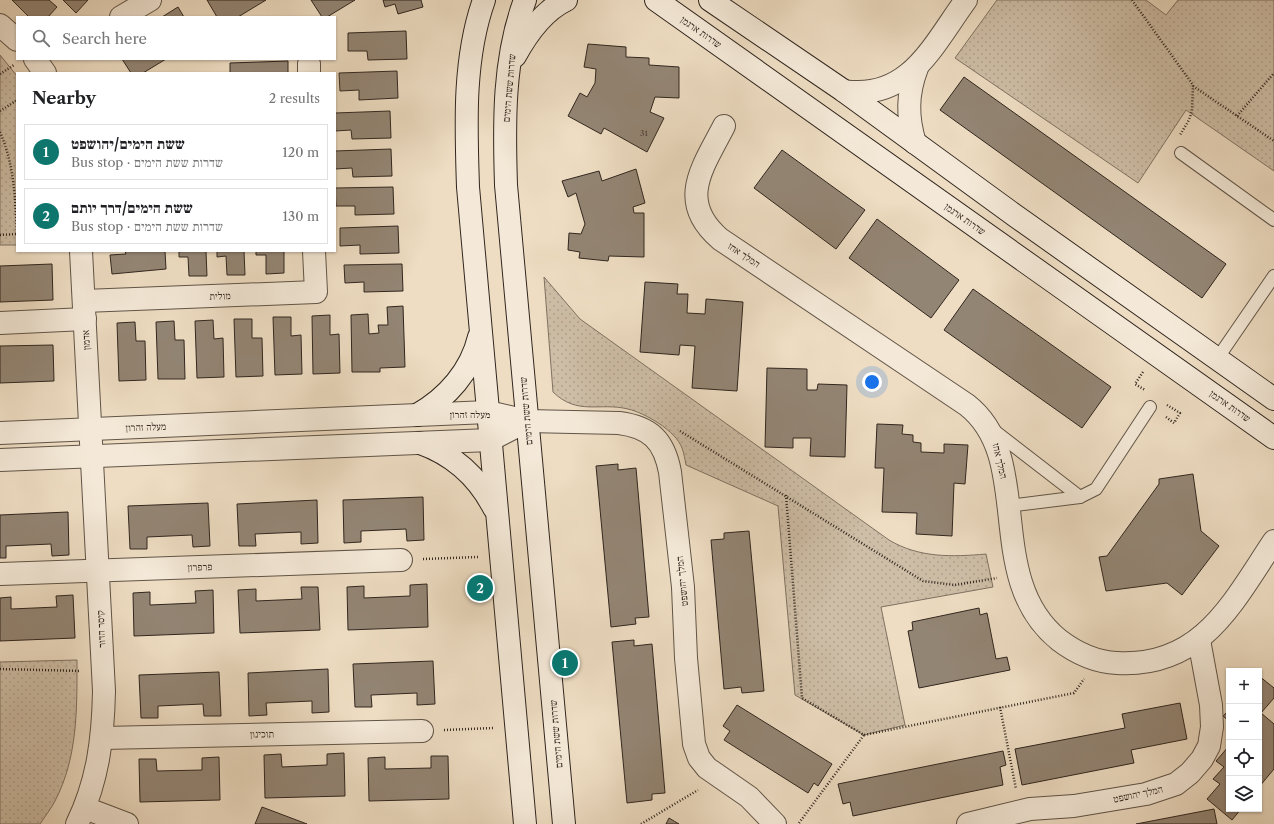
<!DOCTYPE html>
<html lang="en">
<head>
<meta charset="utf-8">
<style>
  body { margin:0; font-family:"Libre Caslon Text","Frank Ruhl Libre",serif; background:#f2f2f2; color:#202124 }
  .controls { position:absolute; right:12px; bottom:12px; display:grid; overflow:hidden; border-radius:0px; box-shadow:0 1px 3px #0004 }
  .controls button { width:36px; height:36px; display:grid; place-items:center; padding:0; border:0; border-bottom:1px solid #e0e0e0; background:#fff; color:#202124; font:20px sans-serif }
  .you { position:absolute; left:872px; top:382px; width:14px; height:14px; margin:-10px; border:3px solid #fff; border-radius:50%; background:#1a73e8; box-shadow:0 0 0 6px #1a73e833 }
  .badge { display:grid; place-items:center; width:26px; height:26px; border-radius:50%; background:#0f766e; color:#fff; font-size:13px; font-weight:700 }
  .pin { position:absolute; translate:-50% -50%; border:2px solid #fff; box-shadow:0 1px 4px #0006 }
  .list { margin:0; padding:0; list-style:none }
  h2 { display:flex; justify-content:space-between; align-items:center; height:52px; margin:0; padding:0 16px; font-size:17px }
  h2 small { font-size:13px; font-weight:400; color:#757577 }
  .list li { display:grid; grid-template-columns:26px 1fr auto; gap:12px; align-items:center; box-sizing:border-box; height:56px; margin:0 8px 8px; padding:0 8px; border:1px solid #e0e0e0; border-radius:0px }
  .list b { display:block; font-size:15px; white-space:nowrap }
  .list p { margin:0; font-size:13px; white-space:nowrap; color:#757577 }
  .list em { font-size:13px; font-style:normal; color:#757577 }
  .icon { flex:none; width:22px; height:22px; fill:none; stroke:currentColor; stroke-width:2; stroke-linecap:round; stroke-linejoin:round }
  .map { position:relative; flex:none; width:1274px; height:824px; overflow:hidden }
  .search { position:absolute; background:#fff; box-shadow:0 1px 3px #0004; left:16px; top:16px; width:320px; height:44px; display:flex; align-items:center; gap:10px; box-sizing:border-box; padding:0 14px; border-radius:0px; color:#757577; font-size:15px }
  .panel { position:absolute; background:#fff; box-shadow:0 1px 3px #0004; left:16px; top:72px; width:320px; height:180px; border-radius:0px }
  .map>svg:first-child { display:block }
</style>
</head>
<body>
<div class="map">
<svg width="1274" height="824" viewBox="0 0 1274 824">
  <defs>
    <pattern id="park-dots" width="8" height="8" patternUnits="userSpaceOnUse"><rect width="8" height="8" fill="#cebea7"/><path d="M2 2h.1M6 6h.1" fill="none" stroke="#b1a38f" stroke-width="1.8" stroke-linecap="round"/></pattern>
  </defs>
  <rect width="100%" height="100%" fill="#eeddc3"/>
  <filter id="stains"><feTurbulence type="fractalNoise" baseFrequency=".005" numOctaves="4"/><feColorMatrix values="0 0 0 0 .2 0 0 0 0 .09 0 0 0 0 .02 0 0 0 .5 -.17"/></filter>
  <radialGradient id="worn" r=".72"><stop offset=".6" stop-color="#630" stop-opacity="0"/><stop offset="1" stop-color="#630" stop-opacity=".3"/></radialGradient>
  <g fill="url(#park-dots)" stroke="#7f7262">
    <polygon points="997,0 1146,0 1166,15 1178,0 1274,0 1274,171 1186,110 1138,183 955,58"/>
    <polygon points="0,55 17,76 17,245 0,245"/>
    <path d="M 544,277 L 580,319 L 889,540 C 919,558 952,557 986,554 L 993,587 L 881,607 L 905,725 L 864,735 L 795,695 L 778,506 L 686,465 C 685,460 684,453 682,448 C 676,431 645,413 628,409 C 599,402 578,416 553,392 Z"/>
    <path d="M 77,660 C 77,708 78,757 55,801 C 51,809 45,816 40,824 L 0,824 L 0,662 Z"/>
  </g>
  <g fill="#938574" stroke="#30261e">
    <polygon points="12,0 49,0 57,7 48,17 29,17"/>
    <polygon points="63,0 88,0 76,13"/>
    <polygon points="207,0 266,0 238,17 217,17"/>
    <polygon points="311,0 355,0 327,17 322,17"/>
    <polygon points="383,0 421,0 423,7 398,14 395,4 385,7"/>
    <polygon points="178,7 184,17 162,17"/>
    <polygon points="406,31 407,59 368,60 367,51 348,51 348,33"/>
    <polygon points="588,44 626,47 626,57 649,58 649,65 679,67 679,98 655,97 650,112 664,118 647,152 604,128 601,134 568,116 580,93 587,97 595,83 596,69 584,67"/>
    <polygon points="122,59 166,59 143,73 131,73"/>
    <polygon points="288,61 288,73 230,73 230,63"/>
    <polygon points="397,71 398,98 359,100 359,90 340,91 339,73"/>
    <polygon points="964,77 1226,264 1202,298 940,110"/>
    <polygon points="390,111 391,138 352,139 351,130 335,131 335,113"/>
    <polygon points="391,149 392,176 353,177 352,168 335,169 335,151"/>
    <polygon points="782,150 865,210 836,249 754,188"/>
    <polygon points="636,169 645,203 633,207 634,213 644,213 644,257 609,256 608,261 579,258 580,252 568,250 569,233 581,234 585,224 576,193 568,197 562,181 599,171 602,181"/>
    <polygon points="393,187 394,214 355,215 355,206 336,206 335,188"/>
    <polygon points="877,219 959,280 931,318 849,258"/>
    <polygon points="398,226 399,253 360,254 360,245 340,246 340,228"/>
    <polygon points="125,251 165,251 166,269 112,274 110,255 126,254"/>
    <polygon points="179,251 206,251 207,276 189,276 188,257 179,257"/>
    <polygon points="217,251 244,251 245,275 227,275 226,256 217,257"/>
    <polygon points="256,251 284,251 284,273 266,274 266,255 256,255"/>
    <polygon points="52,264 53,300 0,302 0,266"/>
    <polygon points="402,264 403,291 364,292 364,282 345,283 344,265"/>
    <polygon points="645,282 678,284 677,294 688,294 687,313 705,314 706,299 743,302 737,391 692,388 695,346 680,345 679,355 640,352"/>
    <polygon points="973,289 1111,387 1082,428 944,330"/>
    <polygon points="403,306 405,367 380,368 380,372 352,372 351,315 368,314 369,334 379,333 378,325 388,325 387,307"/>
    <polygon points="330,315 330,335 339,334 340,373 313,374 312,316"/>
    <polygon points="273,317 291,317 291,336 301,335 302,374 275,375"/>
    <polygon points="234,319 252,319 252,338 262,338 263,376 236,377"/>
    <polygon points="213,320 214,339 223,338 224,377 197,378 195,321"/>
    <polygon points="174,321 175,340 184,340 185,379 158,379 156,322"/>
    <polygon points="135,322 136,341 145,341 146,380 119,381 117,323"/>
    <polygon points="53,345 54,381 0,383 0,346"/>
    <polygon points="767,368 807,369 807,390 817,390 818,384 847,385 845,457 810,456 811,438 793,438 793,448 765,447"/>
    <polygon points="877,424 903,425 902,434 913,435 913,442 921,443 921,452 944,453 944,444 968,445 965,484 954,483 952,536 916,534 917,513 882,512 884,468 875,468"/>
    <polygon points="618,464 618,470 636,468 649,617 635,618 636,624 611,627 596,466"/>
    <polygon points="1193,474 1201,531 1219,546 1182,595 1167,583 1106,591 1099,557 1107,556 1159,484 1159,479"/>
    <polygon points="423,497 424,540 407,541 406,529 361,531 361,542 344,543 343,500"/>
    <polygon points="317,500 318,543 301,544 301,532 255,534 256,546 239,546 237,504"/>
    <polygon points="208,503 210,546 193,547 192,535 147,537 147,549 130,549 128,506"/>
    <polygon points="68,512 69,555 52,556 51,544 6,546 6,558 0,558 0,515"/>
    <polygon points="749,531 764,691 742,693 741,687 724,689 711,540 724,539 724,533"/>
    <polygon points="427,584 428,627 348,630 347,587 364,586 364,598 410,596 410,585"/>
    <polygon points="301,587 318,587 320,630 240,633 238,590 256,589 256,601 302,599"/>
    <polygon points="213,590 214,633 134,636 133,593 150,592 150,605 196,603 195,591"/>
    <polygon points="73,595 75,638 0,641 0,598 11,597 11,609 57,607 56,596"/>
    <polygon points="979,608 980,615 987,613 996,659 1007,657 1010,670 919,688 908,631 913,630 912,622"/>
    <polygon points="634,640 634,646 652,644 665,793 652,794 652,800 627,803 612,642"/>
    <polygon points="433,661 435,704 417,705 417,693 371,695 372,707 355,707 353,664"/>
    <polygon points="328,669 329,712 312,713 312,701 266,703 267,715 249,716 248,673"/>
    <polygon points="219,672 221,716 204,716 203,704 158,706 158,718 141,718 139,675"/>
    <polygon points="1259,676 1274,688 1274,698 1261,713 1274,724 1274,769 1259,787"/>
    <polygon points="1180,703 1187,739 1131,750 1134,763 1022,785 1015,749 1125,728 1122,714"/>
    <polygon points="737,705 832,764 818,786 814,783 808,793 724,740 730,731 723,726"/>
    <polygon points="1229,710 1229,721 1223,716"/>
    <polygon points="1229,746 1229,809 1241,809 1232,820 1207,799 1220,784 1213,779 1224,767 1216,761"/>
    <polygon points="1003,751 1006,765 1000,767 1003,785 853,816 850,802 843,804 838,784"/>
    <polygon points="344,753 345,796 265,798 264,755 281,754 282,767 327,765 327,754"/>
    <polygon points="431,756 448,756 449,799 369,801 368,758 385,757 385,769 431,768"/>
    <polygon points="219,757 220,800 140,802 139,759 156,759 157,771 202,770 202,758"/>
    <polygon points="262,807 307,824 255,824"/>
    <polygon points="1214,809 1217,824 1136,824"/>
    <polygon points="669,818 679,824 666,824"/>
  </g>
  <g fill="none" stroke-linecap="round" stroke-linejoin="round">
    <g stroke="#605447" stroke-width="14">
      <g id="lane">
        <polyline points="1181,153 1274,220"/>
        <polyline points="1217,359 1274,276"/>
        <polyline points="992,429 1080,497"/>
        <polyline points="1008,506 1080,497 1096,489 1150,407"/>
      </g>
    </g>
    <g stroke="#605447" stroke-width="24">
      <g id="street">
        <polyline points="121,17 150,0"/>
        <polyline points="0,25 17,40"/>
        <polyline points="35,59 45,73"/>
        <polyline points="309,64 309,73"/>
        <path d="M 844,91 C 909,101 933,45 966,0"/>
        <path d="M 724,126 C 703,167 676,201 720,239 L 967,405 C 1036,459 982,578 1059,640 C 1076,653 1095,662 1117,663 C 1202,668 1233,602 1274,541"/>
        <path d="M 915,143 C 907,117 907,94 917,68"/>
        <polyline points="84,301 316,292 314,251"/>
        <polyline points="0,323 85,319"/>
        <path d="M 0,433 L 488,412 L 527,421 L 619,423 C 650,427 664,440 670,472 L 683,587 L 686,658 L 694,744 L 699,758 L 707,768 L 749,797 L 775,824"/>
        <polyline points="0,460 490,440 527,421"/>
        <polyline points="0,574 401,560"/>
        <polyline points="102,738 422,731"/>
        <polyline points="85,808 127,824"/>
        <path d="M 77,824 C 98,781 103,739 104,691 L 81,251"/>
        <polyline points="968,824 1030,809 1074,806 1146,794 1176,784 1190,773 1202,759 1209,746 1212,727 1211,705 1199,640"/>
      </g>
    </g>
    <g stroke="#30261e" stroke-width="24">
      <g id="secondary">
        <path d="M 484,0 C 463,59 466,126 468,187 L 525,824"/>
        <path d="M 525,0 C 503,59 504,123 506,185 L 564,824"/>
        <polyline points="656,0 1274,438"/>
        <polyline points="710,0 844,91 1017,217 1274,399"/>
        <path d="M 515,56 C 527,34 543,11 566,0"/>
        <path d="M 417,415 C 447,398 471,371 479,337"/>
        <path d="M 420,443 C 454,455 478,477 494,508"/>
      </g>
    </g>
    <g stroke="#30261e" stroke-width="2.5" stroke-dasharray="1 2" stroke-linecap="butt">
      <polyline points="1132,0 1193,85 1192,111 1189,120 1180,135"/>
      <polyline points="0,74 14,65"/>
      <polyline points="1193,86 1274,141"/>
      <polyline points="0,111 17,100"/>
      <polyline points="1237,116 1274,73"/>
      <path d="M 0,132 C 14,164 15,197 17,231"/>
      <polyline points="0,235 17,234"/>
      <polyline points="1143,372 1135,384 1145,390"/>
      <polyline points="1166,417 1174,423 1180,413 1167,405"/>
      <polyline points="680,431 923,581 955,585 997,578"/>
      <polyline points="786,495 802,698 864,735 1074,693 1084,679"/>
      <polyline points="423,559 478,557"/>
      <polyline points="0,669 81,671"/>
      <polyline points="1000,707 1016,789"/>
      <polyline points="444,730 493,728"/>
      <polyline points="799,823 864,735"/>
      <polyline points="641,824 698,790"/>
    </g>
    <use href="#lane" stroke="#f4e9d8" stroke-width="12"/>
    <use href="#street" stroke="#f4e9d8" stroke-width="22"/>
    <use href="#secondary" stroke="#f4e9d8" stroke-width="22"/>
  </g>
  <g text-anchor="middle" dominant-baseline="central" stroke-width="3.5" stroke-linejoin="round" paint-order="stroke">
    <g font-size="8" fill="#493e34">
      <text x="644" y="133">31</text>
    </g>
    <g font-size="10" fill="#30261e" stroke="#f4e9d8">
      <text transform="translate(701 32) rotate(35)">שדרות ארגמן</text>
      <text transform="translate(509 88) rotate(-85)">שדרות ששת הימים</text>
      <text transform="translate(965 219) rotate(35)">שדרות ארגמן</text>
      <text transform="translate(744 255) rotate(34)">המלך אחז</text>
      <text transform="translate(220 296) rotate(-2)">מולית</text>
      <text transform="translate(86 340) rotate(-93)">אדמון</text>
      <text transform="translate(1230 406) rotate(35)">שדרות ארגמן</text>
      <text transform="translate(526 411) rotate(-95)">שדרות ששת הימים</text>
      <text x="470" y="414">מעלה זהרון</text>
      <text transform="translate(146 427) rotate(-2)">מעלה זהרון</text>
      <text transform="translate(1000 461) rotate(77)">המלך אחז</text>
      <text transform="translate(200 567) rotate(-2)">פרפרון</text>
      <text transform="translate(682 581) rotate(-96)">המלך יהושפט</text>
      <text transform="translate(101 629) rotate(-93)">קיסר הדור</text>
      <text transform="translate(262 734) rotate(-1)">תוכינון</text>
      <text transform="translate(556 734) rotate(-95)">שדרות ששת הימים</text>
      <text transform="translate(1138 794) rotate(-12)">המלך יהושפט</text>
    </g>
  </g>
  <rect width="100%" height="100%" filter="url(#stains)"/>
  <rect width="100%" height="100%" fill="url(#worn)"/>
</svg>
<div class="controls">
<button>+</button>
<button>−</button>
<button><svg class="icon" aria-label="locate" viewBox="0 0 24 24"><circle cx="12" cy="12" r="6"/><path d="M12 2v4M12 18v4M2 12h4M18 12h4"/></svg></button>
<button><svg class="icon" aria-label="layers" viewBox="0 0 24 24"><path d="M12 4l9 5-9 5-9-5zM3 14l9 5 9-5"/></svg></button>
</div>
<div class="you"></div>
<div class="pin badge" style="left:565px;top:663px">1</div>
<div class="pin badge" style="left:480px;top:588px">2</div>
<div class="search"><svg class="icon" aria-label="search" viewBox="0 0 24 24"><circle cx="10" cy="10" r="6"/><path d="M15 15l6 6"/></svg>Search here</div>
<section class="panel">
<h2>Nearby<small>2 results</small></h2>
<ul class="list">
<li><span class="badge">1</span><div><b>ששת הימים/יהושפט</b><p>Bus stop · שדרות ששת הימים</p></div><em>120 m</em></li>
<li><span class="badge">2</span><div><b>ששת הימים/דרך יותם</b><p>Bus stop · שדרות ששת הימים</p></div><em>130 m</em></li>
</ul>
</section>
</div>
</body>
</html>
